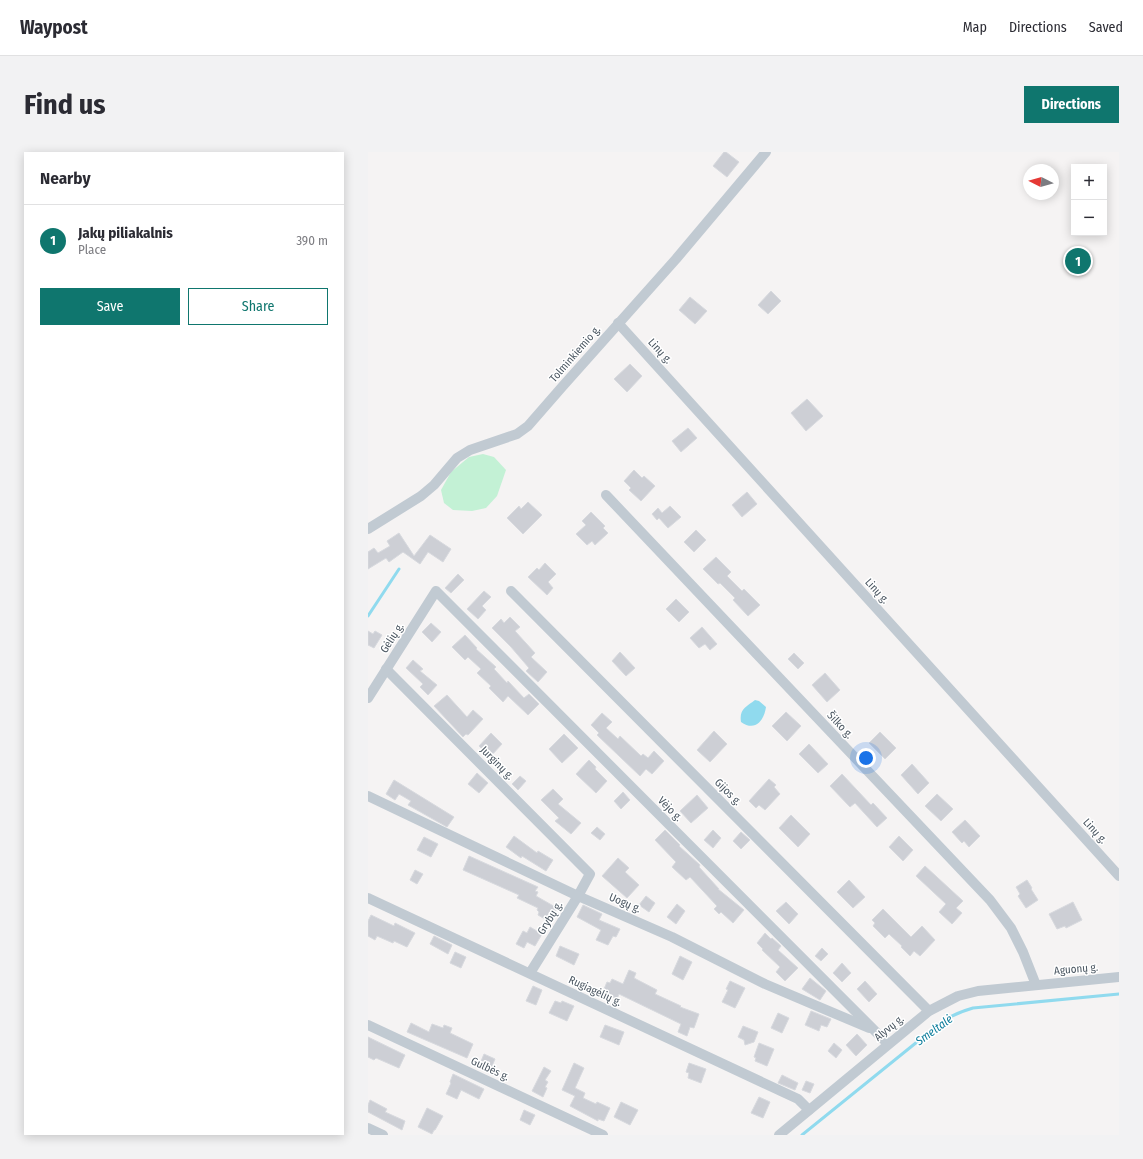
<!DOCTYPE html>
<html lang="en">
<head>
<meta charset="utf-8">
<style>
  body { margin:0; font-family:"Fira Sans Condensed",sans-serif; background:#f2f2f3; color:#2b2b33 }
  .controls { position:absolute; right:12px; top:12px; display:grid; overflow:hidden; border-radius:0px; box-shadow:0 2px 10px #0003 }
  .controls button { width:36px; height:36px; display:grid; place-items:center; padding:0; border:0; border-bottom:1px solid #e1e1e2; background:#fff; color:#2b2b33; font:20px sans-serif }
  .compass { position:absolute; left:655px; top:12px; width:36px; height:36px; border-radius:50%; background:#fff; box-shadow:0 2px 10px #0003; rotate:276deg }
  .you { position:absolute; left:498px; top:606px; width:14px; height:14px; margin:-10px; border:3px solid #fff; border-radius:50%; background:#1a73e8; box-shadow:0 0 0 6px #1a73e833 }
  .badge { display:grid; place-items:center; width:26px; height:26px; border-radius:50%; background:#0f766e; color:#fff; font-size:13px; font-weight:700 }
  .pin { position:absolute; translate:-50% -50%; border:2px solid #fff; box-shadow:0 1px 4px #0006 }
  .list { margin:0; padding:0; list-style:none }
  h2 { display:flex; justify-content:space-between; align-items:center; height:52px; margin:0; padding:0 16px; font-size:17px }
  h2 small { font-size:13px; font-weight:400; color:#7c7c81 }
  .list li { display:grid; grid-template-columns:26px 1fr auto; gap:12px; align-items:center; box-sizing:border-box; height:72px; padding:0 16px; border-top:1px solid #e1e1e2 }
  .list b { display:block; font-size:15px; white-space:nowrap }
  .list p { margin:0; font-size:13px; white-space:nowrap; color:#7c7c81 }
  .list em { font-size:13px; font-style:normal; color:#7c7c81 }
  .actions { display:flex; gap:8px; padding:12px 16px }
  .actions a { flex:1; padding:9px 0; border:1px solid #0f766e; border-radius:0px; text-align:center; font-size:14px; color:#0f766e }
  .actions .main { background:#0f766e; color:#fff }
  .map { position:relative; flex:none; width:751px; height:983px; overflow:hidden; border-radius:0px }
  header { display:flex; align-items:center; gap:24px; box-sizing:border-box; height:56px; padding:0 20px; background:#fff; border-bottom:1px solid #e1e1e2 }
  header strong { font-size:19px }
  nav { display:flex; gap:22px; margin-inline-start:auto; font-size:14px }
  .intro { display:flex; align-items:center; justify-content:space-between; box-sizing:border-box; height:96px; padding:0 24px }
  h1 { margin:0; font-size:28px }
  .button { padding:10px 18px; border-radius:0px; background:#0f766e; color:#fff; font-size:14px; font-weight:700 }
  main { display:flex; gap:24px; padding:0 24px }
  aside { flex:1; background:#fff; border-radius:0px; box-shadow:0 2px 10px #0003 }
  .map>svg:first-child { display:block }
</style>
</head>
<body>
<header>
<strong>Waypost</strong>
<nav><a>Map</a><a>Directions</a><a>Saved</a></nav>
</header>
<div class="intro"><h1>Find us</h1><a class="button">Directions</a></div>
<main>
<aside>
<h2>Nearby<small></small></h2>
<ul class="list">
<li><span class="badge">1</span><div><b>Jakų piliakalnis</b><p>Place</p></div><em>390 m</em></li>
</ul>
<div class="actions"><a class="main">Save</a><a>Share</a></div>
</aside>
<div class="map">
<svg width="751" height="983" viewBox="0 0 751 983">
  <rect width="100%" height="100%" fill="#f5f3f3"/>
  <polygon fill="#c3f1d5" points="115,302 126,305 138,318 129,344 118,356 104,359 85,358 76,351 73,338 83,320 101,305"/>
  <path fill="#90daee" d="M 387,548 L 391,549 L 398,555 C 396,569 387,580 373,570 C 371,557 378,555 387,548 Z"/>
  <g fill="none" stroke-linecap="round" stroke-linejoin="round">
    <g stroke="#90daee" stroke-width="3">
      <polyline points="0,464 31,417"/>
      <path d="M 434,983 L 570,873 C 581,864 591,860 605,856 L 751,842"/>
    </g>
  </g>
  <g fill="#cdcfd5" stroke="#d7d9de">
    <polygon points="356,0 358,0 371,10 359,25 345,14"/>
    <polygon points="403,139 413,149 400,162 390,153"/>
    <polygon points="322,145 339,159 327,172 311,158"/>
    <polygon points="262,212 274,224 259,240 246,227"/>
    <polygon points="439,247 455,264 438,279 423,261"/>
    <polygon points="320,276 329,286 313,300 304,289"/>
    <polygon points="266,318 274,326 276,324 287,334 273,349 261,338 263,336 256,329"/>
    <polygon points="379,340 389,352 374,365 364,353"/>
    <polygon points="160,350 174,363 155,382 139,366 151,354 153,357"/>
    <polygon points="302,354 313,365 300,376 291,366 289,368 284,362 290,356 294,361"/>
    <polygon points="223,360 237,374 235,376 240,381 227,393 224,389 219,393 208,382 218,373 214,369"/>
    <polygon points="328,378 338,388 326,400 316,390"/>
    <polygon points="31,381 46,404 62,383 83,397 75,410 60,400 52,412 35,400 21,410 18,406 0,417 0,400 6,396 10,401 22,394 19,389"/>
    <polygon points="348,405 363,420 359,424 374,439 376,437 392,453 380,464 365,448 367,446 352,431 350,432 335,417"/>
    <polygon points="177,411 188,422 180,430 185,436 179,443 160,425 169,416 171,418"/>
    <polygon points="90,422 96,428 83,441 77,436"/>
    <polygon points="116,439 123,445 114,454 118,458 110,467 99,457"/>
    <polygon points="308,447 321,460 311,470 298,457"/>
    <polygon points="142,465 152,475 147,479 167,501 163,505 179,520 170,530 158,519 161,516 143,495 124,476 133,467 136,471"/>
    <polygon points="63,471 73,480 64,490 54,480"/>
    <polygon points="334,475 349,492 342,498 337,492 331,496 322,486"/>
    <polygon points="0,479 5,482 7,479 14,483 6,496 0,493"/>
    <polygon points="97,483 109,496 108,497 128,515 126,517 139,531 140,529 156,546 161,542 171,552 160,563 140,544 135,550 121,536 123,534 109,521 113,517 100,505 97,508 84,495"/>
    <polygon points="252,500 267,516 258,524 244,509"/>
    <polygon points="426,501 436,511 430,517 420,507"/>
    <polygon points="45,508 55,517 52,519 69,533 60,543 52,535 55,532 38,516"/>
    <polygon points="457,521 472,538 459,550 444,533"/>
    <polygon points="79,543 99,565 105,558 115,567 100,583 98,582 95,585 66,554"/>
    <polygon points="418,560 433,574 419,589 404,574"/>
    <polygon points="234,561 244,570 238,576 250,587 252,584 273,604 275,602 280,606 286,599 296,609 284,622 278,617 272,624 229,583 231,581 223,573"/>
    <polygon points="346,579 359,592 342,610 329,598"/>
    <polygon points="512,580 528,596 517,607 501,591"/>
    <polygon points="123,581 134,592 122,605 111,594"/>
    <polygon points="196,582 210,596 194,611 181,597"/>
    <polygon points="441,592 460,612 450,621 431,602"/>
    <polygon points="221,608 228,615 227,617 239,629 228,641 208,622"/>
    <polygon points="544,612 561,631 550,642 533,623"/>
    <polygon points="109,621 120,631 111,641 100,632"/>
    <polygon points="474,622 503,653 505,651 519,666 509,675 487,651 482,655 462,634"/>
    <polygon points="152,624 158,629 150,638 144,632"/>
    <polygon points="401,627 408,633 406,635 412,642 397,658 391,653 388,656 381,649"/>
    <polygon points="26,628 86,665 79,675 40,653 43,649 31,642 27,648 18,642"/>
    <polygon points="185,637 195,647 190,652 213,671 203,682 187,669 191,666 173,648"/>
    <polygon points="255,640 262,648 253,657 246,649"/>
    <polygon points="569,642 585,657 573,669 557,654"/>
    <polygon points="329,643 340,656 323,671 312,659"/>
    <polygon points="423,663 442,682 430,695 411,676"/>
    <polygon points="597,668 612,684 601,695 596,689 594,691 584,680"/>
    <polygon points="229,675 237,682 232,688 223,681"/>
    <polygon points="297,678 312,693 311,694 332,713 331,715 351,737 350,737 376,758 365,771 353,760 351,762 346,757 349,754 322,725 318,728 304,715 308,710 287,688"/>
    <polygon points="345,678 353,686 345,696 336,688"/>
    <polygon points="373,680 382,688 373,697 365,689"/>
    <polygon points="146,684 169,701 170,699 185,708 178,719 154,704 153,706 138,695"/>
    <polygon points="531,684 545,698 535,709 521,695"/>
    <polygon points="56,685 70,692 63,705 49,698"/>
    <polygon points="101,704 170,735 167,739 170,740 168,744 189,756 182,770 170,763 171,760 169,758 170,756 149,746 151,743 95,718"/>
    <polygon points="250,706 261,716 257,720 271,733 259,746 234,724"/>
    <polygon points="557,714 595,749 588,756 594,761 584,772 571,760 578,752 548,724"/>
    <polygon points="47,718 55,722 49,732 42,728"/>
    <polygon points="481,728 497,745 485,756 469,740"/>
    <polygon points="659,728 664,736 663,737 670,748 658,756 650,744 652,742 648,735"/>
    <polygon points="278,744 287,751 281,760 271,753"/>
    <polygon points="418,750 430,762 421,772 408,759"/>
    <polygon points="705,750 714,768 698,776 697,774 689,777 681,762"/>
    <polygon points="309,752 317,759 308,772 299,765"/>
    <polygon points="215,753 234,762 231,768 252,777 248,785 245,784 240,793 228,788 233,778 209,765"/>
    <polygon points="515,757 543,785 554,774 567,788 552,804 546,799 542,804 533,795 534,794 521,782 517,786 505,774 507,771 504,768"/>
    <polygon points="3,763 26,774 27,771 47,781 39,795 26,789 25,791 9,784 7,788 0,784 0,769"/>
    <polygon points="162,775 174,782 167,794 159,790 156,796 148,792 155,779 159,781"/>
    <polygon points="397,781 403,787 404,786 413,794 410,798 430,816 417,829 408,820 412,815 394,798 395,797 389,791"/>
    <polygon points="66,784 84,793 80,802 62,792"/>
    <polygon points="192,794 211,802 206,813 188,804"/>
    <polygon points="454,796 460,802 453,809 447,804"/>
    <polygon points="87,800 98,805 93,816 82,811"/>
    <polygon points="312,804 324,810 315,828 304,822"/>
    <polygon points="474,811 483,821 474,830 465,821"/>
    <polygon points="261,818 268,821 266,826 289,838 287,842 313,854 312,855 331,862 326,876 322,875 319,884 310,880 313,872 251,842 249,847 237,841 238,838 236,837 239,830 242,831 244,827 255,832"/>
    <polygon points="442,826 458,839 452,848 434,837"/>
    <polygon points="362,829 377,836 367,856 354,850 360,838 358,837"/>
    <polygon points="497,829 509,842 501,850 489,837"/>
    <polygon points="165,834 174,838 168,853 158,849"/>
    <polygon points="187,849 193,851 194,849 206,854 199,869 181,861"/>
    <polygon points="443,859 463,867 459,875 453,873 451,879 437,873"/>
    <polygon points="410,861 421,866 414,881 403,876"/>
    <polygon points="43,871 61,880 64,872 75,876 76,873 84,876 82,881 105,892 99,906 39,880"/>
    <polygon points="237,873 256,880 251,893 232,885"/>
    <polygon points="375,874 390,880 386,890 377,893 376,888 370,885"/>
    <polygon points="489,882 499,893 488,904 478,893"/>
    <polygon points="0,885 37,903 31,916 8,906 6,908 0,905"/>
    <polygon points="391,891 406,897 399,914 387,909 388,906 386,905"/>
    <polygon points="466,891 474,898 468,906 460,899"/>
    <polygon points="116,902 127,907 122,919 111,914"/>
    <polygon points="206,911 216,916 207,936 217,941 215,946 228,952 229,950 242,956 236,969 230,967 230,969 202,954 207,944 194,938"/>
    <polygon points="321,911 338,917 333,931 320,926 321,921 318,920"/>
    <polygon points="176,915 183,919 177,928 180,930 177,935 179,936 175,945 164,939"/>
    <polygon points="85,922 116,937 111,947 93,938 89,947 78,942 83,931 82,930"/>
    <polygon points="414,923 430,931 427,938 410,931"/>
    <polygon points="438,929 446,932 442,941 434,938"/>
    <polygon points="391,945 402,950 395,966 383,961"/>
    <polygon points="2,948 19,957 17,960 37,969 34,978 0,960 0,953"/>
    <polygon points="253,950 270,958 262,973 246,965"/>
    <polygon points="59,956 75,964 67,978 66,978 64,982 50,975"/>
    <polygon points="156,958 167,963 162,973 152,968"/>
  </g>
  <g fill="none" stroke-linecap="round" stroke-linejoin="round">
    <g stroke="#c1cad2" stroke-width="10">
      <polyline points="250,171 751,724"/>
      <polyline points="238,343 622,748 643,776 655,800 668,833"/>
      <polyline points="0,377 53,344 66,333 89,306 102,298 149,282 160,274 194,235 308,107 398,0"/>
      <polyline points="143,439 561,859"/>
      <polyline points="18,517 222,722 210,744 162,821"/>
      <polyline points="0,546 68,439 520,892"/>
      <polyline points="0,644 210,744 304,785 397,832 501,876"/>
      <polyline points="0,746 430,947 441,958"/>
      <polyline points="0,873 235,983"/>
      <polyline points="0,976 15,983"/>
      <polyline points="411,983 561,859 590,844 610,839 751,825"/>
    </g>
  </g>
  <g text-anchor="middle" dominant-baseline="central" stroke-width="3" stroke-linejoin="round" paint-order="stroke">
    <g font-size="11" fill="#4a5661" stroke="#fff">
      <text transform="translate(292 199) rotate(48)">Linų g.</text>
      <text transform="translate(207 202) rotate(-49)">Tolminkiemio g.</text>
      <text transform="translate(509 439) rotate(48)">Linų g.</text>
      <text transform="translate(24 486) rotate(-57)">Gėlių g.</text>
      <text transform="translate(472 573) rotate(47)">Šilko g.</text>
      <text transform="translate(129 611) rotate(45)">Jurginų g.</text>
      <text transform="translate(360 640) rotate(45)">Gijos g.</text>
      <text transform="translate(302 657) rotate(45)">Vėjo g.</text>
      <text transform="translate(727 679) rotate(48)">Linų g.</text>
      <text transform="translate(257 751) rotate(23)">Uogų g.</text>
      <text transform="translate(182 766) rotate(-58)">Grybų g.</text>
      <text transform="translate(708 817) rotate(-5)">Aguonų g.</text>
      <text transform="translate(227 839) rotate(25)">Rugiagėlių g.</text>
      <text transform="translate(521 876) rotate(-39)">Alyvų g.</text>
      <text transform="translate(122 917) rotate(25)">Gulbės g.</text>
    </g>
    <g font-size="12" font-style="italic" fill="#0c7c9b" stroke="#fff">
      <text transform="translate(566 878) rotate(-36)">Smeltalė</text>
    </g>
  </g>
</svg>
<div class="controls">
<button>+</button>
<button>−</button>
</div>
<svg class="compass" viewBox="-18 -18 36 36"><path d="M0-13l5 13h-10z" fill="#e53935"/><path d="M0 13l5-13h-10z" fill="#7c7c81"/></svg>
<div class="you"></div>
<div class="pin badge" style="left:710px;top:109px">1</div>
</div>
</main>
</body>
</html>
